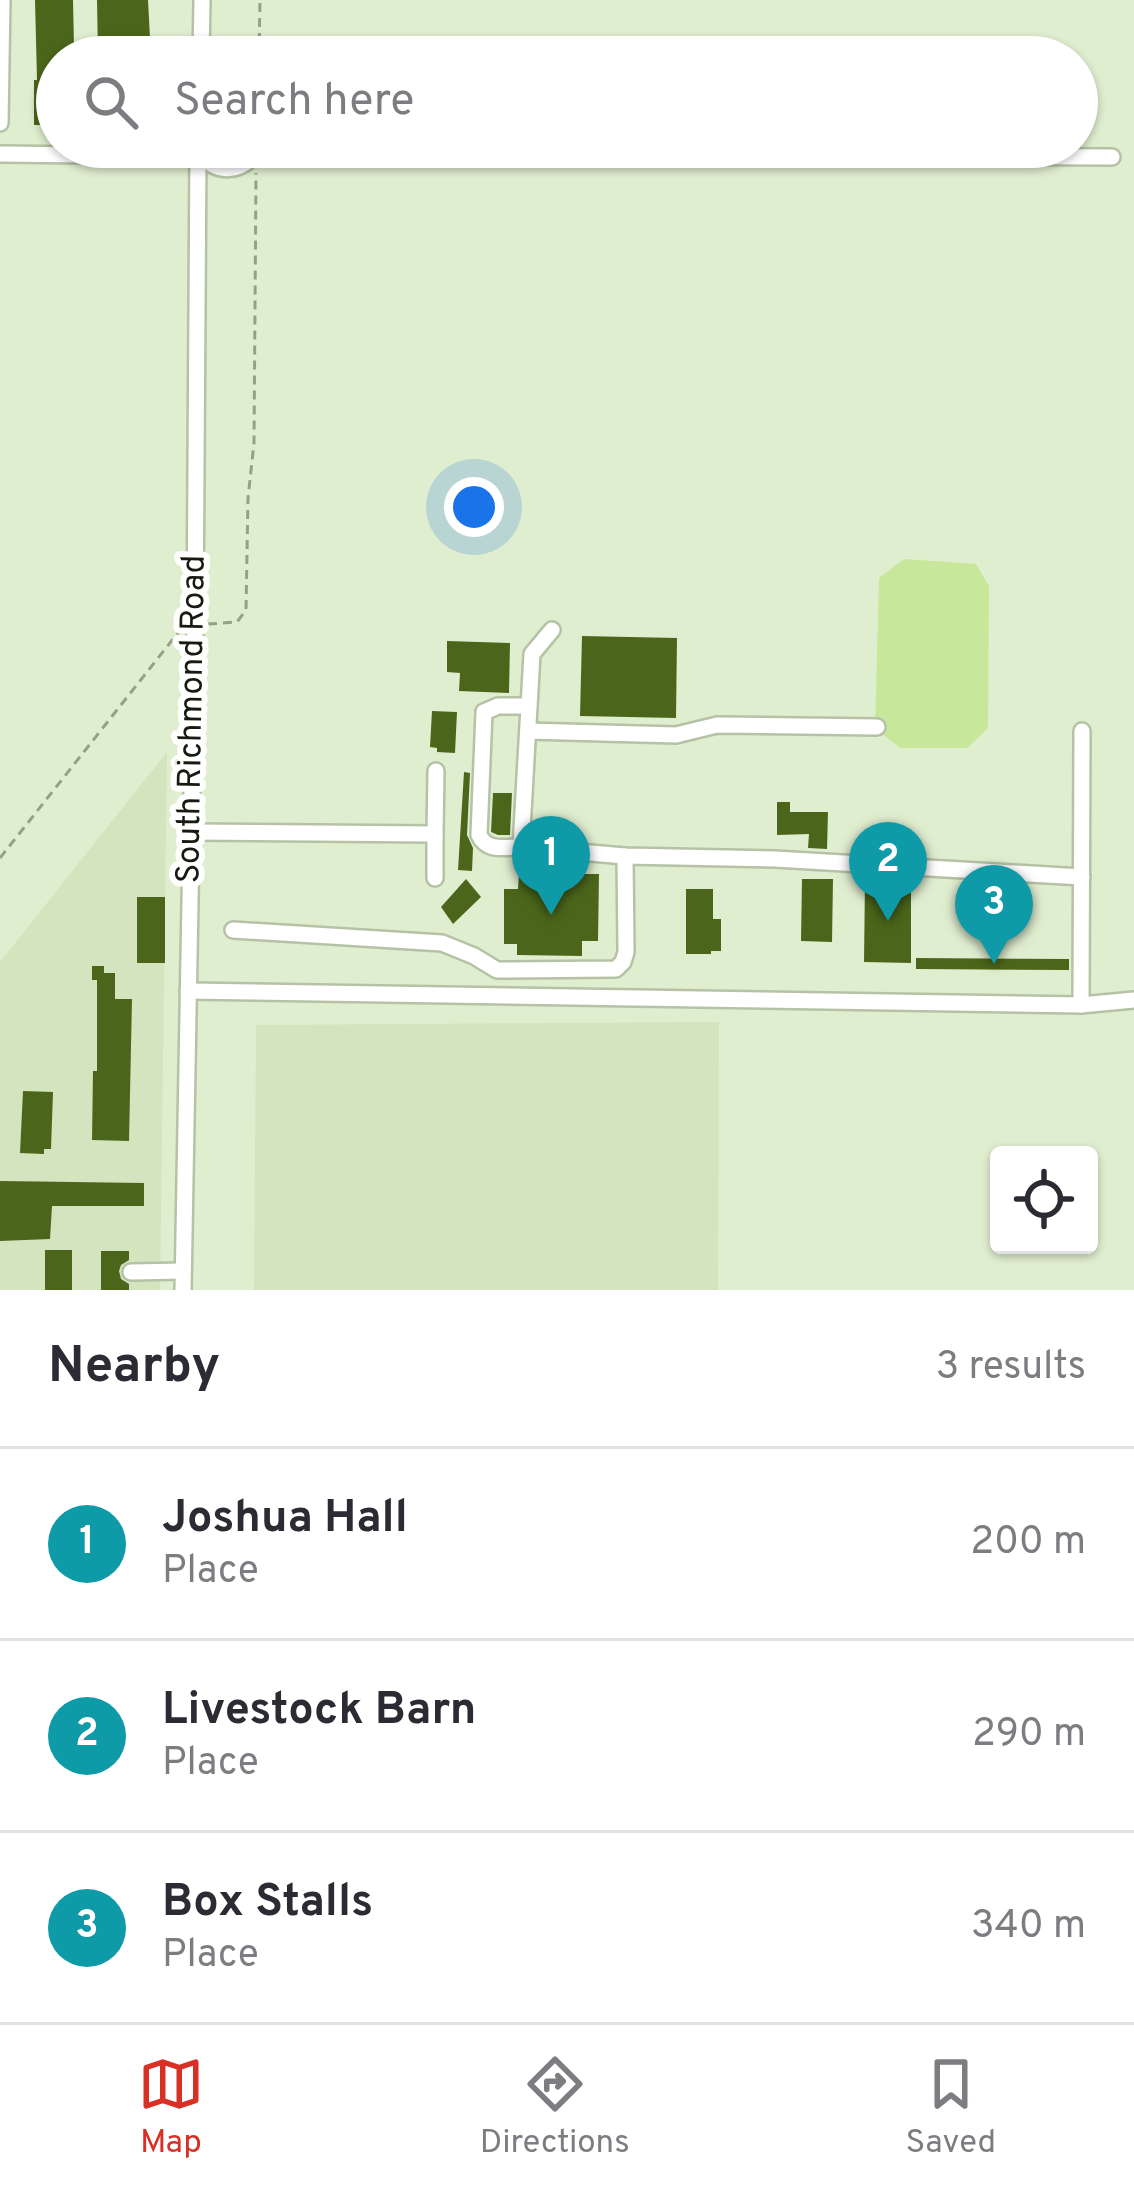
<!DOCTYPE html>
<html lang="en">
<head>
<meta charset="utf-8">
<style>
  body { margin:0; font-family:Overpass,sans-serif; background:#f7f7f7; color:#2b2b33 }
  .controls { position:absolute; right:36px; bottom:36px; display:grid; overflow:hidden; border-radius:12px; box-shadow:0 3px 9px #0004 }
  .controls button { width:108px; height:108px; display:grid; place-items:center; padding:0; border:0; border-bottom:3px solid #e1e1e2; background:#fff; color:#2b2b33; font:60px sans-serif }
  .you { position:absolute; left:474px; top:507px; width:42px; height:42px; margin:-30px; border:9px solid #fff; border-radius:50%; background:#1a73e8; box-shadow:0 0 0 18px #1a73e833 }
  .badge { display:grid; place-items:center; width:78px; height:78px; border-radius:50%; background:#d93025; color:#fff; font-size:39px; font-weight:700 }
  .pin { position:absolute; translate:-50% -99px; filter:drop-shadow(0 3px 6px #0008) }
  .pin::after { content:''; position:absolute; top:63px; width:42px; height:36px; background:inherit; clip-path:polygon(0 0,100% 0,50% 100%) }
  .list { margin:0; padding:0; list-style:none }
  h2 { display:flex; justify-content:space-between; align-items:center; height:156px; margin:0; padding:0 48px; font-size:51px }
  h2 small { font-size:39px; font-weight:400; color:#7c7c81 }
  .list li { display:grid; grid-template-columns:78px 1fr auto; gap:36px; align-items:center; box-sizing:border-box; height:192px; padding:0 48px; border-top:3px solid #e1e1e2 }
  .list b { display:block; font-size:45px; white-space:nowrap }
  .list p { margin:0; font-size:39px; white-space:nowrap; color:#7c7c81 }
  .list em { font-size:39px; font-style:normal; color:#7c7c81 }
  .icon { flex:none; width:66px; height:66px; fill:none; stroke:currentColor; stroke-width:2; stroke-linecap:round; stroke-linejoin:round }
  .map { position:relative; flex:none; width:1134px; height:1290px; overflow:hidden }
  .search { position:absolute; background:#fff; box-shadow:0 3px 9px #0004; left:36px; right:36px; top:36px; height:132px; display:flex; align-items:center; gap:30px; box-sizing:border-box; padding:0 42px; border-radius:66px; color:#7c7c81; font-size:45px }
  .sheet { height:732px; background:#fff }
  nav { display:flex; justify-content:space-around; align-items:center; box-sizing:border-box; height:168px; border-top:3px solid #e1e1e2; background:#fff; font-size:33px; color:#7c7c81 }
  nav a { display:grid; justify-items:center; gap:6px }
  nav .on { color:#d93025 }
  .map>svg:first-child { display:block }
</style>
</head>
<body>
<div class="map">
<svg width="1134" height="1290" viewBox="0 0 1134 1290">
  <rect width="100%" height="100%" fill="#e0eed0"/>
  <g fill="#d3e4bf">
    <polygon points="167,752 160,1290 0,1290 0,962"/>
    <polygon points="719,1022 718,1290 254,1290 256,1025"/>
  </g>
  <polygon fill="#c7e79b" points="904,559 976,564 989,586 988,728 967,748 900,748 875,728 879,578"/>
  <g fill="#4b661a">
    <polygon points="35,0 73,0 74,47 66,47 66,51 57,53 57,125 34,125 34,80 37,80"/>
    <polygon points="97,0 148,0 151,57 98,57"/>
    <polygon points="582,636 677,638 676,718 580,716"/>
    <polygon points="447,641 510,643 509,693 459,691 460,673 447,672"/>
    <polygon points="432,711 457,712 455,753 437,752 437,748 430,747"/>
    <polygon points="464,772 470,773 467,835 473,848 472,871 458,870"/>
    <polygon points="493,793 512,793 510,835 498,835 491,832"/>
    <polygon points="777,802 790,802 790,812 828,812 827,849 808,848 809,834 777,835"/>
    <polygon points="519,874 599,874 598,941 582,941 582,956 517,955 517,944 504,944 504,889 518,889"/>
    <polygon points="466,879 481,897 453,924 441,907"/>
    <polygon points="802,879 833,879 832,942 801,941"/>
    <polygon points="865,880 911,880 911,963 864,962"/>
    <polygon points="686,889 713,889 713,919 721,919 721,951 711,951 711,954 686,954"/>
    <rect x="137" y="897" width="28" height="66"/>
    <polygon points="916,958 1069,959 1069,970 916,969"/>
    <polygon points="92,966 104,966 104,973 115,973 115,999 132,999 129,1141 92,1140 93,1071 97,1071 97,980 92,980"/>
    <polygon points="23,1091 53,1092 51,1149 44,1149 44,1154 20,1153"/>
    <polygon points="0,1181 144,1183 144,1206 52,1206 50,1239 0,1241"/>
    <rect x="45" y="1250" width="27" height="40"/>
    <polygon points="101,1251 129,1251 129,1260 121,1265 119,1271 121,1279 129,1284 129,1290 101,1290"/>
  </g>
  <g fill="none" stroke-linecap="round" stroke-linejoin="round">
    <g stroke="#b5c2a5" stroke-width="20">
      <g id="minor">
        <polyline points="201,57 202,0"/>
        <polyline points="0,123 2,0"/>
        <polyline points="248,147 256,153 1112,157"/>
        <path d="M 198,153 C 216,173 238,175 256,153"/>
        <polyline points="0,154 177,156 198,153"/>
        <polyline points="552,630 532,654 521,847 625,856 775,859 1082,877"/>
        <polyline points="528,731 676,735 717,725 877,727"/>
        <polyline points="191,832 435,834 436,771"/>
        <path d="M 521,847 C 504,847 487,852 479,835 L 484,712 L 498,706 L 529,706"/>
        <polyline points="435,878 435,834"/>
        <polyline points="233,930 442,943 474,956 497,970 616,969 623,962 626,952 625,856"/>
        <polyline points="188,991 1081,1005 1134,1000"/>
        <polyline points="1081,1005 1082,731"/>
        <polyline points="131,1272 183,1271"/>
        <polyline points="183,1290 195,625 198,147"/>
      </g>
    </g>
    <g stroke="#95a089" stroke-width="3" stroke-dasharray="9 6" stroke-linecap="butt">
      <polyline points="259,57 260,0"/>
      <polyline points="208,624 237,622 246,610 248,498 254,443 256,173"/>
      <polyline points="0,858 181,629"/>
    </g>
    <use href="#minor" stroke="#fff" stroke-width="15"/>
  </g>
  <g text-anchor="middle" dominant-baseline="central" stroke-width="12" stroke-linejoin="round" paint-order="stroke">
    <g font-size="33" fill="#161a10" stroke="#fff">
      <text transform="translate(193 719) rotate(-89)">South Richmond Road</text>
    </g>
  </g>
</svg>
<div class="controls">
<button><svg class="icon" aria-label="locate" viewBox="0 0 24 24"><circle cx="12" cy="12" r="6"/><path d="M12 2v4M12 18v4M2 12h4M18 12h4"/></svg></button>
</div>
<div class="you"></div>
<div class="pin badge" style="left:551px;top:915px;background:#0f9aa8">1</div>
<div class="pin badge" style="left:888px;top:921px;background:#0f9aa8">2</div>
<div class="pin badge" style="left:994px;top:964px;background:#0f9aa8">3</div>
<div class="search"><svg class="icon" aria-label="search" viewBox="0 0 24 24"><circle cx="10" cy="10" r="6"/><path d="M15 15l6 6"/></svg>Search here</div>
</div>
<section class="sheet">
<h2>Nearby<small>3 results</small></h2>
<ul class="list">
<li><span class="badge" style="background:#0f9aa8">1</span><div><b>Joshua Hall</b><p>Place</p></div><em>200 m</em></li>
<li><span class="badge" style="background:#0f9aa8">2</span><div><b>Livestock Barn</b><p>Place</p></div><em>290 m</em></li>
<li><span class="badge" style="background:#0f9aa8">3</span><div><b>Box Stalls</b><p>Place</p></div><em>340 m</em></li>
</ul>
</section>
<nav>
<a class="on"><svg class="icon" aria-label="map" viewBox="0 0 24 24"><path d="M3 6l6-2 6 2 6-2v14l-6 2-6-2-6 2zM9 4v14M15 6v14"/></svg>Map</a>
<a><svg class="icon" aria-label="directions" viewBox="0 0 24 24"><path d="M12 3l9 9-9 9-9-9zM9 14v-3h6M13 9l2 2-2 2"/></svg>Directions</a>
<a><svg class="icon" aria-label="saved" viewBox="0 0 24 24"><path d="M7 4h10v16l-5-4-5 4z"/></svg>Saved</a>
</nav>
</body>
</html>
